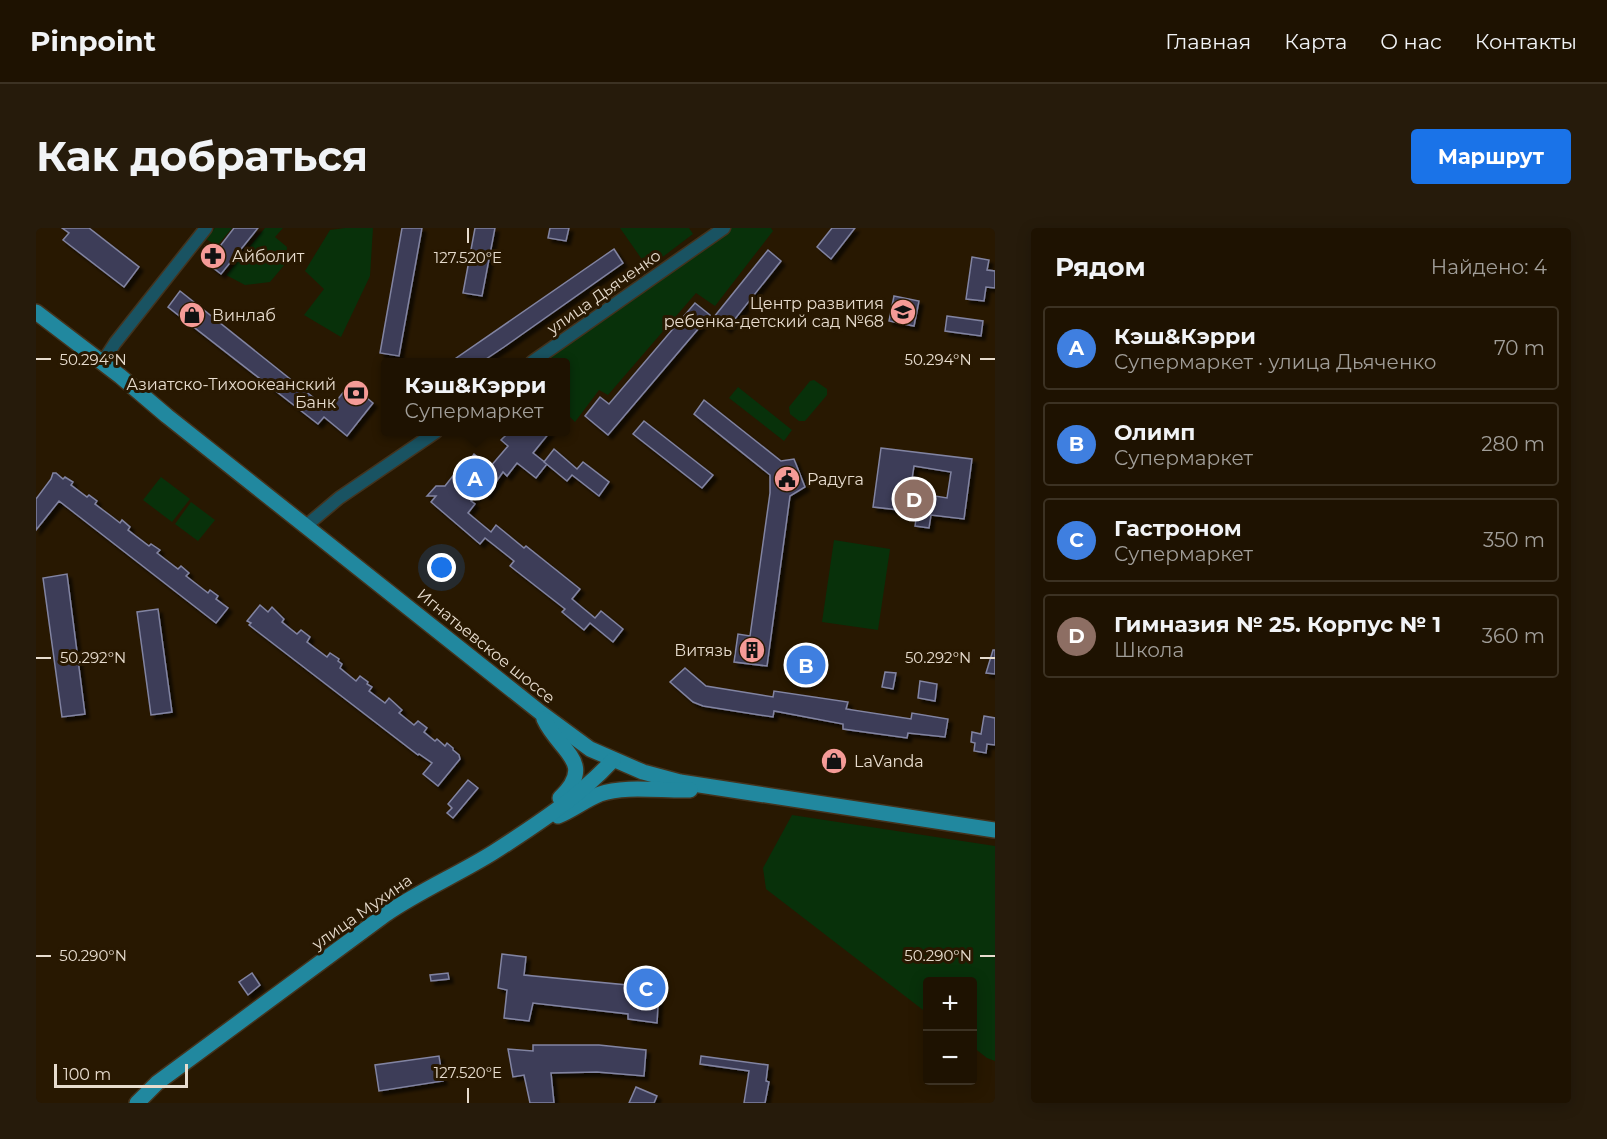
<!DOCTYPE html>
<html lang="ru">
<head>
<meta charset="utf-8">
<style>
  body { margin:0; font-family:Montserrat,sans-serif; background:#261b0b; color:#f1f3f6 }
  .controls { position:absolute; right:18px; bottom:18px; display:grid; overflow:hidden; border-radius:6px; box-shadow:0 3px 15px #0003 }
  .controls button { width:54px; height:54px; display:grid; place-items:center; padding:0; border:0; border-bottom:2px solid #3c3223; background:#1e1201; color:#f1f3f6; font:30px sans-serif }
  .scale { position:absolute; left:18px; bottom:15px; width:134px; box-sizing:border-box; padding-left:6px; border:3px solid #e7dcce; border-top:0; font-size:16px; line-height:21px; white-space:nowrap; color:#e7dcce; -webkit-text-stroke:4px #281801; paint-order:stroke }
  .you { position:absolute; left:406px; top:340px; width:21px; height:21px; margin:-15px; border:4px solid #fff; border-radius:50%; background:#1a73e8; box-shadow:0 0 0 9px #1a73e833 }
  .badge { display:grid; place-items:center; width:39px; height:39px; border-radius:50%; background:#1a73e8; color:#fff; font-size:20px; font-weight:700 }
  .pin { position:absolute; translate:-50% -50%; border:3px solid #fff; box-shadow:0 2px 6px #0006 }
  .popup { position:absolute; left:345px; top:130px; width:189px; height:78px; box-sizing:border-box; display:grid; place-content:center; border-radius:6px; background:#1e1201; filter:drop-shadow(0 2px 4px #0005); font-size:20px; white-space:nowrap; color:#a19e99 }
  .popup b { font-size:22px; color:#f1f3f6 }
  .popup::after { content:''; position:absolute; left:50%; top:100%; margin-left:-12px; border:12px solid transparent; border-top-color:#1e1201 }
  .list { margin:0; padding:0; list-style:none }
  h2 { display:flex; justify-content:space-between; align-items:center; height:78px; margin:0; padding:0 24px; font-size:26px }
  h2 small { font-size:20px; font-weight:400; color:#a19e99 }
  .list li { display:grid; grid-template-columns:39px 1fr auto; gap:18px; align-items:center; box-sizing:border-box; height:84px; margin:0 12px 12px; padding:0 12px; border:2px solid #3c3223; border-radius:6px }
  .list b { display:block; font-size:22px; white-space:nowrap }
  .list p { margin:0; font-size:20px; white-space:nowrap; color:#a19e99 }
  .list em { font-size:20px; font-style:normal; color:#a19e99 }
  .map { position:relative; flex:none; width:959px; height:875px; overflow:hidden; border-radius:6px }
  header { display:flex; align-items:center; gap:36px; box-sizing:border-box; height:84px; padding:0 30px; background:#1e1201; border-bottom:2px solid #3c3223 }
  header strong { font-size:28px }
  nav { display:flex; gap:33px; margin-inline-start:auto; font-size:21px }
  .intro { display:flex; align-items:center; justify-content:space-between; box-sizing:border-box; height:144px; padding:0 36px }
  h1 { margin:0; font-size:42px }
  .button { padding:15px 27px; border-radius:6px; background:#1a73e8; color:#fff; font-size:21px; font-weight:700 }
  main { display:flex; gap:36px; padding:0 36px }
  aside { flex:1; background:#1e1201; border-radius:6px; box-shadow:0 3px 15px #0003 }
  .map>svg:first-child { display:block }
</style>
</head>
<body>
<header>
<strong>Pinpoint</strong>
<nav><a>Главная</a><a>Карта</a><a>О нас</a><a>Контакты</a></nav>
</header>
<div class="intro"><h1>Как добраться</h1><a class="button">Маршрут</a></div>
<main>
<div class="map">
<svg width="959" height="875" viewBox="0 0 959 875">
  <defs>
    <filter id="shadow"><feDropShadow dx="4" dy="4" stdDeviation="1.5" flood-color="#0009"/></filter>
  </defs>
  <rect width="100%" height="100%" fill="#281801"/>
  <g fill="#08310a">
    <polygon points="179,0 196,0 181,18 170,11"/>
    <polygon points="229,0 247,0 239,9 251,19 250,35 234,54 209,57 190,47"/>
    <polygon points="309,0 337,0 334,48 305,109 268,87 288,61 269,43 294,2"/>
    <polygon points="584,0 653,0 657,6 612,40"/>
    <polygon points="688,0 735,0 737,3 679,78 660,65 572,167 563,162 539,194 529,184 529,134 496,134"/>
    <polygon points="778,152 791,161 791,167 769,193 763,193 754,186 753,179 774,153"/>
    <polygon points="702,159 756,202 748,213 693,170"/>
    <polygon points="125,249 154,271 136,294 107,272"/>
    <polygon points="155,274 179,292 162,313 139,296"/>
    <polygon points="798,312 854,321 842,402 786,394"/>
    <polygon points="756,587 959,618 959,833 951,830 937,819 936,754 891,754 891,785 730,661 727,640"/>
  </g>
  <g fill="#3d3e59" stroke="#8284a2" stroke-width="1.5" fill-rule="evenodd" filter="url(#shadow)">
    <polygon points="26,0 53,0 103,39 88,59 27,12 33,5"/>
    <polygon points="198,0 222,0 185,46 171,35"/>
    <polygon points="366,0 386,0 363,128 344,125"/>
    <polygon points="439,0 459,0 446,68 427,65"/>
    <polygon points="514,0 533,0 530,13 512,10"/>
    <polygon points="796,0 819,0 795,31 781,19"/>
    <polygon points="578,21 587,35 468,119 444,135 413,135"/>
    <polygon points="732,22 745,33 691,101 678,89"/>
    <polygon points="936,29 953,32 951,42 959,43 959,60 950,59 948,73 930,71"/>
    <polygon points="144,63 293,182 314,156 337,175 311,208 288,189 282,196 132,79"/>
    <polygon points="858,68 883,73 878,98 853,93"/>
    <polygon points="659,75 674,87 572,207 549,188 564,169 573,176"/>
    <polygon points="911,88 947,93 945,108 909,103"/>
    <polygon points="668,172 745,233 758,231 769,259 754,268 731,438 698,434 702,406 714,408 734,265 734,247 658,186"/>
    <polygon points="608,193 677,247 666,260 597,206"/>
    <polygon points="464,204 485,204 490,207 493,204 514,204 497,225 511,236 500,250 481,235 471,248 467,244 451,267 445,263 435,273 439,276 432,285 455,304 460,297 488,320 490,318 544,361 536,371 559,390 565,383 587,401 577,414 554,395 548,402 526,384 529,381 474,338 478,333 449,310 444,316 395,274 400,268 391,268 400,258 409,258 420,244 424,246 438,226 454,239 472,218 465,212 469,208"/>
    <path d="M 845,220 L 936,231 L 928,291 L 895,287 L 893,300 L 879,298 L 881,284 L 837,279 ZM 878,238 L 915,244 L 911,270 L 874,264 Z"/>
    <polygon points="518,221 541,241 547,234 573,254 563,268 536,247 531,253 508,234"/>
    <polygon points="17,245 20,245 27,251 29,249 37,254 35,257 51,269 53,267 61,273 59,276 75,288 84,295 86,292 94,299 92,302 113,318 115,316 124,322 121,325 142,341 145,338 153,345 150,348 172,365 174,362 182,368 180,371 192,380 180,395 23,273 0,302 0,271 15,251"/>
    <polygon points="31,346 49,486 26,489 7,350"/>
    <polygon points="224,377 232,384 236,379 248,391 246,394 261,406 265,402 274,409 271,414 291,429 294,425 303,431 302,433 306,436 304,440 320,453 324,448 332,454 331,456 336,459 333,463 349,475 353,470 366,482 363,485 378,497 382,493 391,500 388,504 399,513 401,511 409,518 411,515 417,520 417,522 423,527 424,531 402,558 387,546 396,535 383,526 382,527 213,397 215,395 211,393"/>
    <polygon points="122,381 136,484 115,487 101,384"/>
    <polygon points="957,422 959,422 959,446 950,445"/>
    <polygon points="765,431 776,432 775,443 764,441"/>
    <polygon points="649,440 670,458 737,469 738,463 812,474 810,481 875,491 876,485 912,491 909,509 872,505 871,510 807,501 807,496 738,483 737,489 667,478 657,474 634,454"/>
    <polygon points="849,444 860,445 857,461 846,459"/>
    <polygon points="884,453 901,456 899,473 882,470"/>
    <polygon points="948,488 959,490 959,517 951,516 950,525 938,523 939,515 935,514 936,504 945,506"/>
    <polygon points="432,552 442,560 417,590 411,585 416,580 412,576"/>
    <polygon points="466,726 490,729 488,747 623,760 621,795 592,791 592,786 497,775 493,793 468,790 471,762 462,760"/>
    <polygon points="216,745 224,757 212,767 203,754"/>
    <polygon points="412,745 413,751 395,753 394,747"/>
    <polygon points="497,817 563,817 610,822 608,848 561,844 515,845 518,875 494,875 488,847 477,849 472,821 497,823"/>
    <polygon points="403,828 407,853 343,863 339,837"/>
    <polygon points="665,828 732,837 730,853 733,854 729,875 708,875 713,843 664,836"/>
    <polygon points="600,859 621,868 618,875 593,875"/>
  </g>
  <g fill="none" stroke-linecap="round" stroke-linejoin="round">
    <g stroke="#43331e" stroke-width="15">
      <g id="minor">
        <polyline points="496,134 688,0"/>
        <polyline points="66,135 79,115 170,0"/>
        <polyline points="271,297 303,270 400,204"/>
      </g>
    </g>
    <g stroke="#43331e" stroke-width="18">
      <g id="major">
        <polyline points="0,84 84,148 131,188 505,485 554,521 607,544 644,554 959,602"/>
        <path d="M 508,491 C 523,524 561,534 524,570"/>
        <path d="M 522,588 C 537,582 549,572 564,566 C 588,557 627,563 654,562"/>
        <path d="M 101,875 L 121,855 L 350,686 C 385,662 423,646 458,624 C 500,597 543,569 577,532"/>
      </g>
    </g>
    <use href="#minor" stroke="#195362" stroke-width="12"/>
    <use href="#major" stroke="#21889f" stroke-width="15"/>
  </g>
  <path fill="none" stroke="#e7dcce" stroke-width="2" d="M 432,0 L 432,15M 0,131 L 15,131M 944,131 L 959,131M 0,430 L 15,430M 944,430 L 959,430M 0,728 L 15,728M 944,728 L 959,728M 432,860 L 432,875"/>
  <defs>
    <g id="pharmacy-disc" transform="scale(1.35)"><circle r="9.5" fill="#f59b97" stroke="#281801"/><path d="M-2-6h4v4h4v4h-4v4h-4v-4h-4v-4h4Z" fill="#111"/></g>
    <g id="school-disc" transform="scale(1.35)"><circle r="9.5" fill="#f59b97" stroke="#281801"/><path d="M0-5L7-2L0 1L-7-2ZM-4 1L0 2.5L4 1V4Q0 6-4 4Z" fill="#111"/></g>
    <g id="shop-disc" transform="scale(1.35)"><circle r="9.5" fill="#f59b97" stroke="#281801"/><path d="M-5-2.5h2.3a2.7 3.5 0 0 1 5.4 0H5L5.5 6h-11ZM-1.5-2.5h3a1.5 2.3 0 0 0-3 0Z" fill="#111"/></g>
    <g id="bank-disc" transform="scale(1.35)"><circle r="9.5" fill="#f59b97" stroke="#281801"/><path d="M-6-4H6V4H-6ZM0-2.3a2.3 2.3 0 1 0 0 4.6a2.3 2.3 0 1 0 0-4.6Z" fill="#111"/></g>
    <g id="civic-disc" transform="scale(1.35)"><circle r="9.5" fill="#f59b97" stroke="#281801"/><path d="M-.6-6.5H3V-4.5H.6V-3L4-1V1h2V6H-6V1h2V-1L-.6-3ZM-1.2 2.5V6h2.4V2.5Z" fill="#111"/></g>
    <g id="building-disc" transform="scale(1.35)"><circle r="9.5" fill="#f59b97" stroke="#281801"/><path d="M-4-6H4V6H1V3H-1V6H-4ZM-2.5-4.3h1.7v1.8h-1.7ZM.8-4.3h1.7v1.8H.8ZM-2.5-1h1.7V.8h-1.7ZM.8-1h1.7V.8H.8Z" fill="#111"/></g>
  </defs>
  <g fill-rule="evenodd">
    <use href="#pharmacy-disc" x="177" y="28"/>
    <use href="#school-disc" x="867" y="84"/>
    <use href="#shop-disc" x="156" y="87"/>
    <use href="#bank-disc" x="320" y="165"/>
    <use href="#civic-disc" x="751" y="251"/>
    <use href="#building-disc" x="716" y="422"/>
    <use href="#shop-disc" x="798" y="533"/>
  </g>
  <g text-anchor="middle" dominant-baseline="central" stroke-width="6" stroke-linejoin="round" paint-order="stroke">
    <g font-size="16" fill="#e7dcce" stroke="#281801" text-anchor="start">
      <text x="196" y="28">Айболит</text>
      <text x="848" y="75" text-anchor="end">Центр развития<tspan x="848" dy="18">ребенка-детский сад №68</tspan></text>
      <text x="176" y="87">Винлаб</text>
      <text x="300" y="156" text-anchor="end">Азиатско-Тихоокеанский<tspan x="300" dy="18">Банк</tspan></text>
      <text x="771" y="251">Радуга</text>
      <text x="696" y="422" text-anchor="end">Витязь</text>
      <text x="818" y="533">LaVanda</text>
    </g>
    <g font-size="16" fill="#e7dcce" stroke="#281801">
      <text transform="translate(568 64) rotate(-35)">улица Дьяченко</text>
      <text transform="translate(450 418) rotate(39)">Игнатьевское шоссе</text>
      <text transform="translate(326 684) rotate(-35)">улица Мухина</text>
    </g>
  </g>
  <g font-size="15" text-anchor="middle" fill="#e7dcce" stroke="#281801" stroke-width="6" stroke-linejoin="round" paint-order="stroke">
    <text x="432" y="35">127.520°E</text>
    <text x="57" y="137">50.294°N</text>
    <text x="902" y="137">50.294°N</text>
    <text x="57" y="435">50.292°N</text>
    <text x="902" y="435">50.292°N</text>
    <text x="57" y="733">50.290°N</text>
    <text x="902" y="733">50.290°N</text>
    <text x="432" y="850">127.520°E</text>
  </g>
</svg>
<div class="controls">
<button>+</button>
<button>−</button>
</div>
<div class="scale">100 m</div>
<div class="you"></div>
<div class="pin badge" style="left:439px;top:250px;background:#3f7fe0">A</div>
<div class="popup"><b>Кэш&amp;Кэрри</b>Супермаркет</div>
<div class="pin badge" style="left:770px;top:437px;background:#3f7fe0">B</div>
<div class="pin badge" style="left:610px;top:760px;background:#3f7fe0">C</div>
<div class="pin badge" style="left:878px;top:271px;background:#8d6e63">D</div>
</div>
<aside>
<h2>Рядом<small>Найдено: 4</small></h2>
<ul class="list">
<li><span class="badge" style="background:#3f7fe0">A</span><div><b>Кэш&amp;Кэрри</b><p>Супермаркет · улица Дьяченко</p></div><em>70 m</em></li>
<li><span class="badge" style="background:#3f7fe0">B</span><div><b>Олимп</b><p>Супермаркет</p></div><em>280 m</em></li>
<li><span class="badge" style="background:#3f7fe0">C</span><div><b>Гастроном</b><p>Супермаркет</p></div><em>350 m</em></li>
<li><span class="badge" style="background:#8d6e63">D</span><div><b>Гимназия № 25. Корпус № 1</b><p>Школа</p></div><em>360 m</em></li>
</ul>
</aside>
</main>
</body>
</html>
